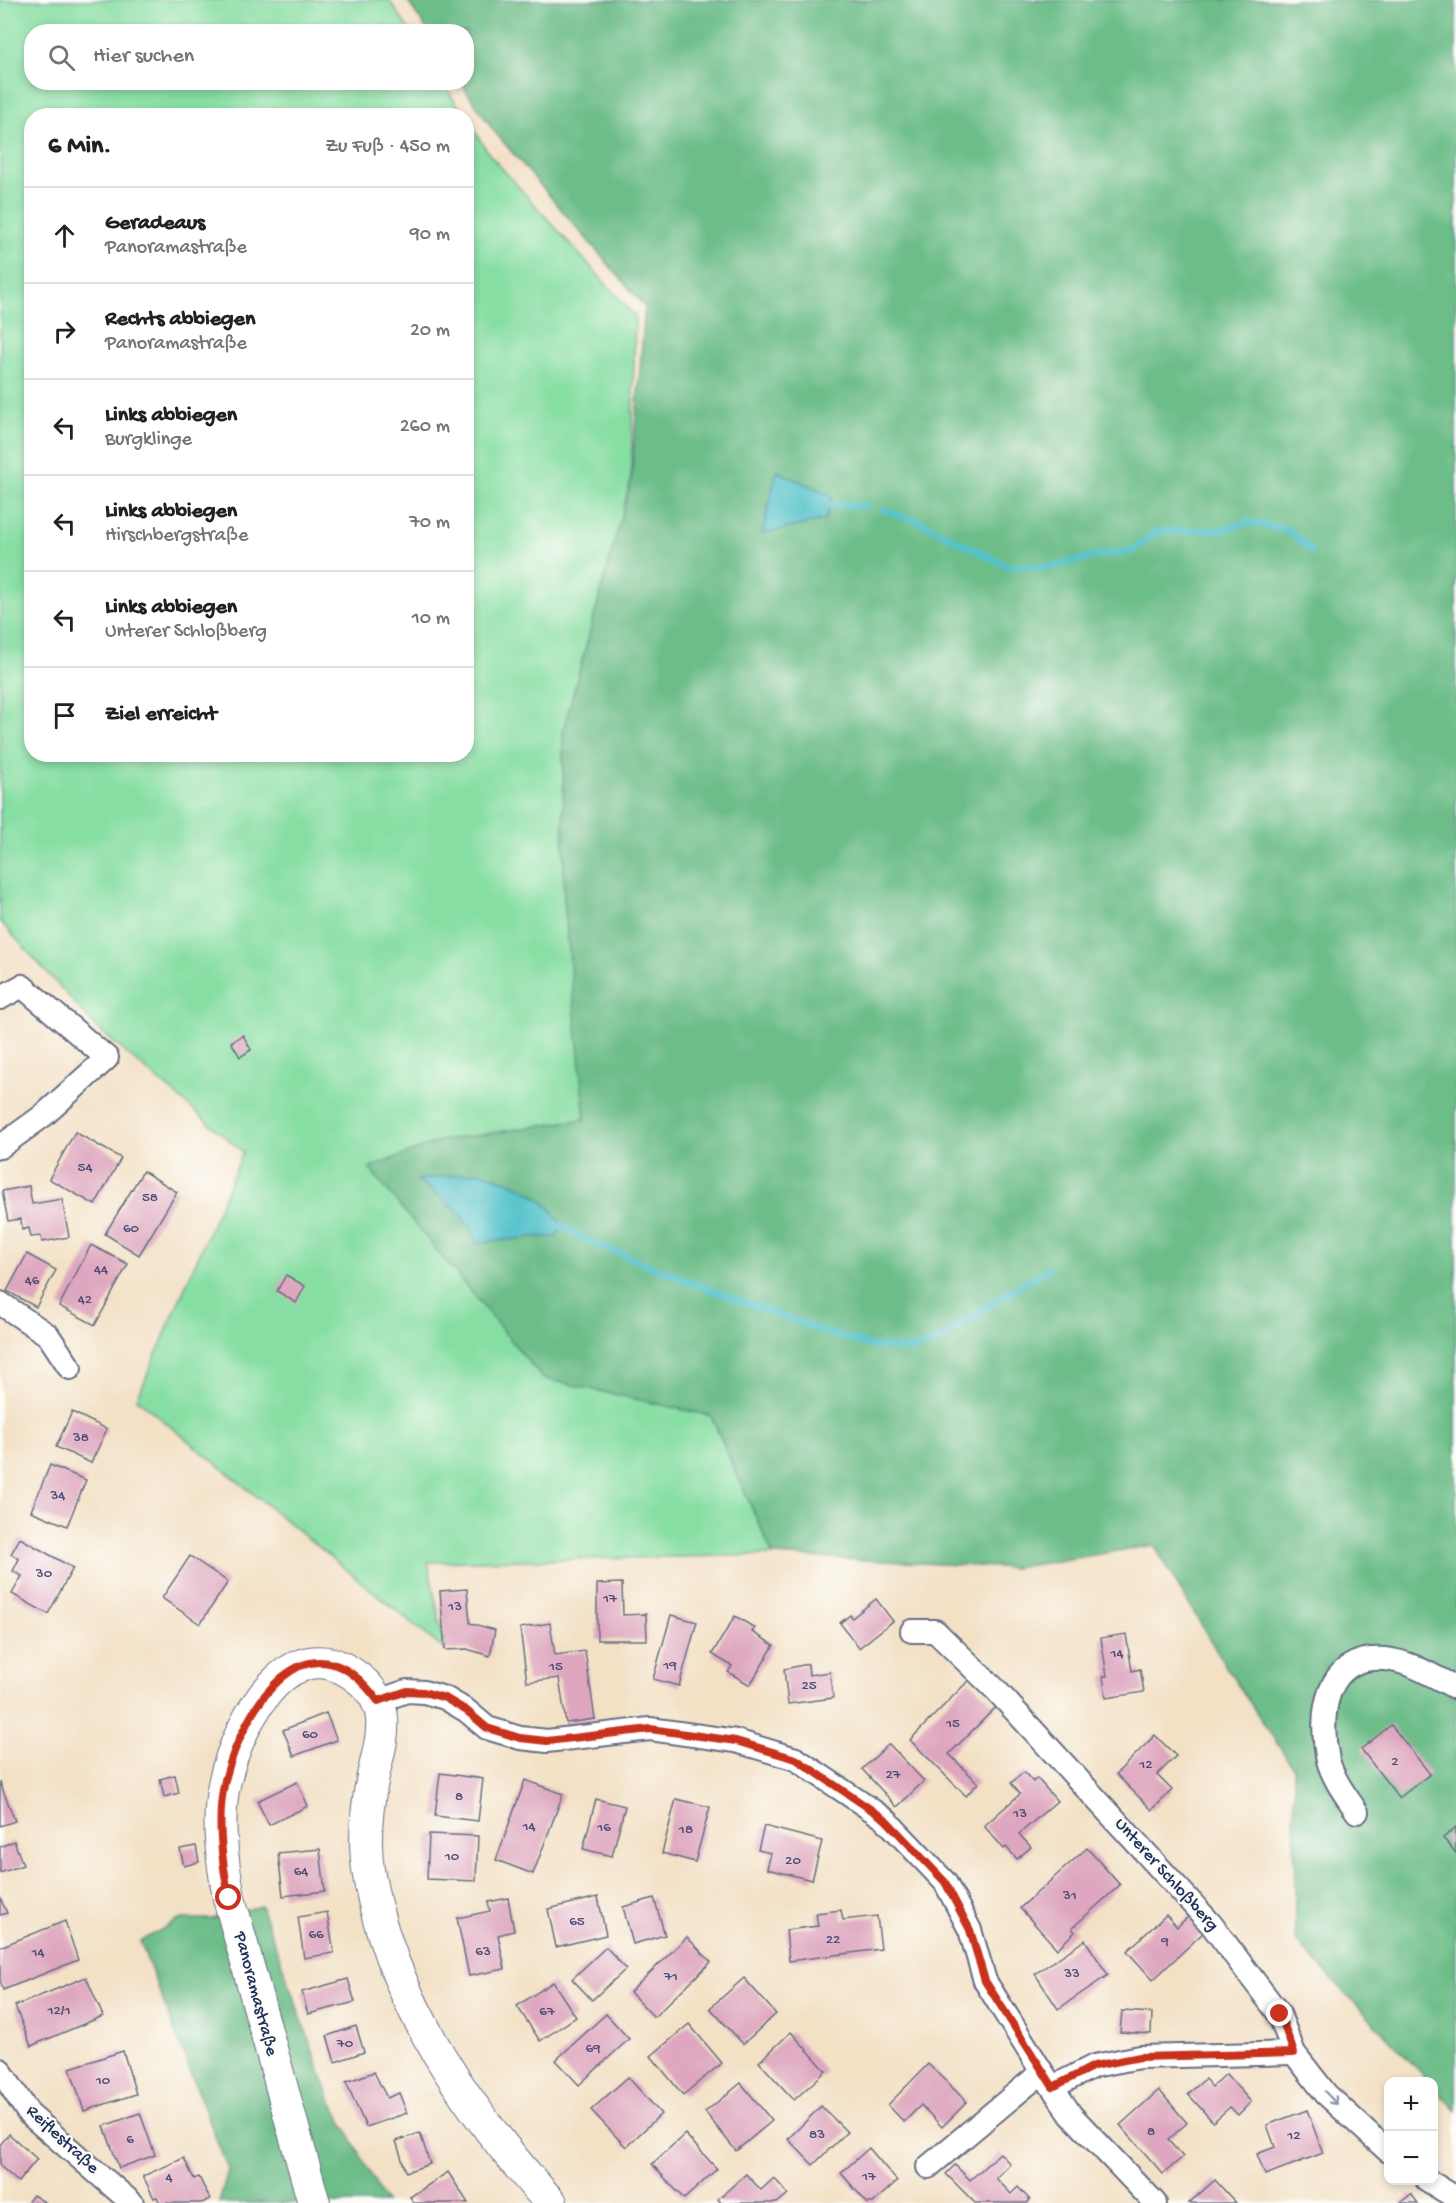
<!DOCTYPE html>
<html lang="de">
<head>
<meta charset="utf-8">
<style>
  body { margin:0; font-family:"Gochi Hand",sans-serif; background:#f6f6f6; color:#202124 }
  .controls { position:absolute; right:18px; bottom:18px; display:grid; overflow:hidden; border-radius:12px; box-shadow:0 3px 9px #0003 }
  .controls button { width:54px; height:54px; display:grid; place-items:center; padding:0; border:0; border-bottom:2px solid #e0e0e0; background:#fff; color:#202124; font:30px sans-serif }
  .stop { position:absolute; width:18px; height:18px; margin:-14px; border:4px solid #c8321e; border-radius:50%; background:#fff }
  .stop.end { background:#c8321e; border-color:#fff; box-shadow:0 2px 6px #0008 }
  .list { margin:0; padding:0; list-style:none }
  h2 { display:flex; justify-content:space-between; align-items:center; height:78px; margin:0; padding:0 24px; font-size:26px }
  h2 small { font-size:20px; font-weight:400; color:#757577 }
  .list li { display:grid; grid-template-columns:39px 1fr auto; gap:18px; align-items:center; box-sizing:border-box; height:96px; padding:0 24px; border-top:2px solid #e0e0e0 }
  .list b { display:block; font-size:22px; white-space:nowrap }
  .list p { margin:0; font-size:20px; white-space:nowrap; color:#757577 }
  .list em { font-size:20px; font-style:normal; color:#757577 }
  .icon { flex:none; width:33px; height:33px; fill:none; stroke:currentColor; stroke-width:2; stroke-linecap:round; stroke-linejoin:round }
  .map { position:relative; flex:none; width:1456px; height:2203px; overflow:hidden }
  .search { position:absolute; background:#fff; box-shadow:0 3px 9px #0003; left:24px; top:24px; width:450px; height:66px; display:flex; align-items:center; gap:15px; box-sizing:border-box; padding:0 21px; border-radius:24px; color:#757577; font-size:22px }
  .panel { position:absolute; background:#fff; box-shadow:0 3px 9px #0003; left:24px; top:108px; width:450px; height:654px; border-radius:24px }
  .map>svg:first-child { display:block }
</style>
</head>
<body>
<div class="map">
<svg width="1456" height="2203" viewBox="0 0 1456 2203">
  <rect width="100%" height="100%" fill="#fdfcf7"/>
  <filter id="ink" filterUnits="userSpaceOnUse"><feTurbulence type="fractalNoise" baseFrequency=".0167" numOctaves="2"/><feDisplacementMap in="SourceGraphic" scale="12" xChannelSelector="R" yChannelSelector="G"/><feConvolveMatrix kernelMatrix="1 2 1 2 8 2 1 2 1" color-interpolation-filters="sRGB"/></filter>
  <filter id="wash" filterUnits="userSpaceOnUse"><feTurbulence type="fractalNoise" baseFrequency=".008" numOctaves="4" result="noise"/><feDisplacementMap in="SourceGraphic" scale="24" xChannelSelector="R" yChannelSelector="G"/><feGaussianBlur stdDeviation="1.35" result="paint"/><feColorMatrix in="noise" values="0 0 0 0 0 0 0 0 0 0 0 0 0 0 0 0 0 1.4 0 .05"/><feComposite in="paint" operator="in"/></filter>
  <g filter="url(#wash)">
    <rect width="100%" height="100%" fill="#f3e1c6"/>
    <polygon fill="#87dea3" stroke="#518680" stroke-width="1.5" points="0,0 389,0 410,31 32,32 32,82 443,83 464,115 32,116 32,754 466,754 467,119 489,154 635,316 631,481 563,731 585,1119 440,1141 711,1416 773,1555 428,1562 445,1650 137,1399 243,1152 99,1030 0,921"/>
    <g fill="#6dbd89" stroke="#447674" stroke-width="1.5">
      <polygon points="407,0 1456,0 1456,2111 1434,2087 1434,2082 1429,2081 1295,1940 1294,1769 1228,1670 1154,1545 1014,1568 773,1555 711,1416 542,1378 369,1168 440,1141 585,1119 564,900 563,731 631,481 645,307 493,130 461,83 466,82 466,32 428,31"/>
      <polygon points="261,1906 330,2099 386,2203 219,2203 228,2170 140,1941 181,1919 212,1919"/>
    </g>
    <g fill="#55c2cb" stroke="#387894" stroke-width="1.5">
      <polygon points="777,471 832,496 826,519 762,534"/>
      <path d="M 480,1172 C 513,1182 546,1194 562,1226 L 557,1237 L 532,1237 L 477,1243 C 469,1216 440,1196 417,1180 Z"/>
    </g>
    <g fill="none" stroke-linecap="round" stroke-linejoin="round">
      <g stroke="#55c2cb" stroke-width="7">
        <polyline points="829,505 866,506"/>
        <polyline points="884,510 923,523 1007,566 1050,567 1096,556 1132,551 1156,532 1227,529 1247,522 1288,530 1311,550"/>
        <polyline points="562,1226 584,1239 700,1286 819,1330 873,1346 911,1350 937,1342 998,1299 1048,1269"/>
      </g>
    </g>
    <g id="blocks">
      <g fill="#dea7bf">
        <polygon points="243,1035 251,1050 240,1057 231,1042"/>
        <polygon points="75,1132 121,1158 95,1205 49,1179"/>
        <polygon points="143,1171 177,1192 139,1255 105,1234"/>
        <polygon points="29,1186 32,1204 62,1199 69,1237 42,1242 41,1236 31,1237 29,1228 22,1230 21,1219 8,1221 2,1191"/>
        <polygon points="91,1245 128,1264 95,1325 59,1306"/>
        <polygon points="27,1254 56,1270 36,1307 7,1291"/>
        <polygon points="286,1275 305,1286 296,1303 277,1291"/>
        <polygon points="72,1412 107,1429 91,1463 56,1447"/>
        <polygon points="50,1465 86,1480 67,1526 31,1511"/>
        <polygon points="20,1538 73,1568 48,1614 12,1594 22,1576 13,1571 19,1559 11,1554"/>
        <polygon points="190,1556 228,1582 200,1624 162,1598"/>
        <polygon points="622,1583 623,1615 646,1614 647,1640 597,1640 597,1584"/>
        <polygon points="467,1589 470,1623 495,1630 490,1656 467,1649 445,1650 440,1591"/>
        <polygon points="876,1599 893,1621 859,1648 840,1623 850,1615 852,1618"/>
        <polygon points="671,1615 697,1622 679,1686 653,1679"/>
        <polygon points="735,1616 755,1628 752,1632 774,1645 750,1685 728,1672 732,1666 712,1654"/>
        <polygon points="550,1623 555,1655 585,1651 595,1719 566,1723 559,1678 527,1682 520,1628"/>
        <polygon points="1126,1634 1132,1671 1140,1669 1144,1692 1106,1698 1103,1676 1107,1676 1101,1638"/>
        <polygon points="808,1664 809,1675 830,1672 833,1698 788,1704 784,1669"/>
        <polygon points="969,1680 996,1707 949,1754 978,1783 966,1796 910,1740"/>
        <polygon points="326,1713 337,1740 294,1756 283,1730"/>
        <polygon points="1391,1725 1430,1774 1399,1798 1361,1749"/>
        <polygon points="1155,1735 1176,1756 1157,1775 1172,1790 1152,1810 1116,1774"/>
        <polygon points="889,1744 924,1781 897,1807 862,1769"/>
        <polygon points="1024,1772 1033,1782 1037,1778 1057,1801 1019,1834 1031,1847 1017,1859 1006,1847 1004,1849 984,1826 1020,1794 1011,1783"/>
        <polygon points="440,1773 483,1779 478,1821 435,1816"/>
        <polygon points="175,1775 179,1793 164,1797 160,1779"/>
        <polygon points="525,1780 563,1794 533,1874 496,1860"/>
        <polygon points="0,1782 15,1821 0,1826"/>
        <polygon points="297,1782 308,1806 269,1825 257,1801"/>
        <polygon points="596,1799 625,1806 612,1856 583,1849"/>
        <polygon points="676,1799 710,1807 695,1862 662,1853"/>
        <polygon points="764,1826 822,1841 812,1880 767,1869 771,1853 758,1850"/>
        <polygon points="1456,1827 1456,1853 1443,1838"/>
        <polygon points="429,1834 478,1836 476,1881 427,1879"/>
        <polygon points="14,1841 23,1865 0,1873 0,1847"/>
        <polygon points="196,1846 199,1862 184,1866 180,1849"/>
        <polygon points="1087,1848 1120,1885 1072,1928 1075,1932 1057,1949 1020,1908"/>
        <polygon points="320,1849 325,1891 283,1896 278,1853"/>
        <polygon points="0,1897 7,1913 0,1915"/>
        <polygon points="598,1897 606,1935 556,1947 548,1909"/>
        <polygon points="508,1898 514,1931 498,1935 505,1969 469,1976 457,1918 490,1911 488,1902"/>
        <polygon points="654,1898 665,1935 633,1944 623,1907"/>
        <polygon points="841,1910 843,1920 877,1916 881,1949 789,1961 786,1930 818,1926 816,1913"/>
        <polygon points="327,1912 334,1953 304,1958 298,1917"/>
        <polygon points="1166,1915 1177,1927 1189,1916 1204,1932 1153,1980 1127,1951"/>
        <polygon points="65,1921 78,1960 3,1990 0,1980 0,1947"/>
        <polygon points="687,1937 711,1962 654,2017 630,1992"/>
        <polygon points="1085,1940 1108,1975 1058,2009 1035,1974"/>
        <polygon points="606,1947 626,1969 592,2000 572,1979"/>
        <polygon points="86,1977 103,2016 31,2046 15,2006"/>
        <polygon points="744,1978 776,2014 743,2044 710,2008"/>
        <polygon points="348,1979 355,2002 308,2014 302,1992"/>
        <polygon points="553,1982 576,2017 540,2041 517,2006"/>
        <polygon points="1122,2011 1152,2013 1151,2034 1120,2032"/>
        <polygon points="606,2014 629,2039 579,2085 556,2060"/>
        <polygon points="689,2024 722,2063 683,2095 651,2056"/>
        <polygon points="356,2026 364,2052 335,2062 327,2036"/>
        <polygon points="791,2032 826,2071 794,2100 759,2062"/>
        <polygon points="123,2051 136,2094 84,2111 70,2068"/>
        <polygon points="928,2064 967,2102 942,2127 921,2105 904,2122 888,2105"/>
        <polygon points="374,2072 387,2098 399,2093 407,2113 366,2127 346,2082"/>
        <polygon points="1226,2074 1251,2102 1238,2115 1230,2107 1213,2122 1188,2094 1205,2079 1212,2087"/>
        <polygon points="628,2077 661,2114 626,2147 591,2110"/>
        <polygon points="741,2083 772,2121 736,2151 705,2112"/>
        <polygon points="1159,2090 1187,2123 1168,2140 1183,2157 1163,2174 1120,2125"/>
        <polygon points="821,2106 847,2132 813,2165 788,2139"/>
        <polygon points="1307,2110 1323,2153 1265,2175 1257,2154 1275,2147 1267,2125"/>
        <polygon points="140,2113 155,2155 119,2168 104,2126"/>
        <polygon points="420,2133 430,2164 406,2172 396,2141"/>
        <polygon points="9,2134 37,2159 18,2182 0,2166 0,2145"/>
        <polygon points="685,2134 717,2169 684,2199 652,2164"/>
        <polygon points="869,2148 897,2181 873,2203 867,2203 841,2173"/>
        <polygon points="1000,2153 1010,2164 996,2178 1011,2194 1018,2187 1030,2200 1027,2203 975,2203 946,2174 955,2165 970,2180"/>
        <polygon points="184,2158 194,2179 199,2177 210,2199 202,2203 160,2203 157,2197 154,2198 143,2176"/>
        <polygon points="448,2172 468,2203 414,2203 410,2197"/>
        <polygon points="746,2174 761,2190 774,2178 788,2194 777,2203 721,2203 718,2199"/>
        <polygon points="1215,2180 1236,2203 1189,2203"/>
        <polygon points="1411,2194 1418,2203 1400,2203"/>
        <polygon points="33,2195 46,2203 27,2203"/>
      </g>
    </g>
  </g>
  <g filter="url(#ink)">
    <use href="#blocks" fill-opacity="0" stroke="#676d82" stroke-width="1.5"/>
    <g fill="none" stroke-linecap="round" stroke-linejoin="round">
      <g stroke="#676d82" stroke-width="26">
        <g id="street">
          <polyline points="0,998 22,986 107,1058 44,1115 0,1147"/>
          <polyline points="0,1303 48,1335 70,1368"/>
          <polyline points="912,1631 935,1631 996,1690 1211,1924 1279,2014 1294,2053 1326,2094 1388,2151"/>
          <polyline points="378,1701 407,1691 424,1692 445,1698 467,1711 487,1728 520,1738 547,1741 650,1729 736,1741 796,1759 885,1819 945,1882 970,1930 985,1981 1042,2072 1071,2115 1155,2203"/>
          <path d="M 1357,1812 C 1346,1796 1333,1779 1328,1760 C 1318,1716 1325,1654 1384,1659 C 1410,1661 1433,1676 1456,1688"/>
          <polyline points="0,2070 29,2114 132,2203"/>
          <polyline points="1053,2087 1094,2066 1140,2057 1294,2053"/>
          <polyline points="928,2167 1042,2072"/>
          <polyline points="1427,2180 1456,2198"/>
        </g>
      </g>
      <g stroke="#676d82" stroke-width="34">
        <path id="secondary" d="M 314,2203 L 229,1898 C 222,1860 216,1818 225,1780 C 239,1721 292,1619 363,1682 C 373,1691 381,1705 382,1718 C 384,1737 377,1758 373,1776 C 366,1810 363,1847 370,1881 C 393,2003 469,2112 551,2203"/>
      </g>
      <use href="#street" stroke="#fff" stroke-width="22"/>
      <use href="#secondary" stroke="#fff" stroke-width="32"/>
    </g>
    <defs><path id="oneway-shaft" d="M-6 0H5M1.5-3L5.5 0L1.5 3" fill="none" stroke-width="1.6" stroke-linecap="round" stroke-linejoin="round" transform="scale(1.5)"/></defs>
    <use stroke="#8d97ae" href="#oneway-shaft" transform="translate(1331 2098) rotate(46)"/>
  </g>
  <g fill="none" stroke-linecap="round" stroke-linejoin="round" filter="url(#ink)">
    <path stroke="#c8321e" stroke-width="8" d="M 229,1898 C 222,1861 216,1818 225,1780 C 244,1707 308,1605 378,1701 L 407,1691 L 424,1692 L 445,1698 L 467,1711 L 487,1728 L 520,1738 L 547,1741 L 650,1729 L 736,1741 L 796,1759 L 885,1819 L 945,1882 L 970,1930 L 985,1981 L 1053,2087 L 1094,2066 L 1140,2057 L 1294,2053 L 1280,2014"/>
  </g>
  <g text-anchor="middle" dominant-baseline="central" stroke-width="4.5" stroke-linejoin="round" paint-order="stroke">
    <g font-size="15" fill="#4c4d76">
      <text x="85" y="1168">54</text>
      <text x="150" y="1198">58</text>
      <text x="131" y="1229">60</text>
      <text x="101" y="1270">44</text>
      <text x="32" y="1281">46</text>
      <text x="85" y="1300">42</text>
      <text x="81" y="1438">38</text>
      <text x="58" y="1496">34</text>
      <text x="44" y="1574">30</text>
      <text x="610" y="1599">17</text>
      <text x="455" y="1607">13</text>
      <text x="1117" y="1654">14</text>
      <text x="670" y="1666">19</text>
      <text x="556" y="1667">15</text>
      <text x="809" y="1686">25</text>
      <text x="953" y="1724">15</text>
      <text x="310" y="1735">60</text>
      <text x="1395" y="1762">2</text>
      <text x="1146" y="1765">12</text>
      <text x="893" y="1775">27</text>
      <text x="459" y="1797">8</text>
      <text x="1020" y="1814">13</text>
      <text x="529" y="1827">14</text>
      <text x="604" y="1828">16</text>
      <text x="686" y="1830">18</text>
      <text x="452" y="1857">10</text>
      <text x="793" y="1861">20</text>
      <text x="301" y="1872">64</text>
      <text x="1070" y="1896">31</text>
      <text x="577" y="1922">65</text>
      <text x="316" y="1935">66</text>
      <text x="833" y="1940">22</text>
      <text x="1165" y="1942">9</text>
      <text x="483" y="1952">63</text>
      <text x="38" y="1953">14</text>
      <text x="1072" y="1974">33</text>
      <text x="671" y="1977">71</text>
      <text x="59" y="2011">12/1</text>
      <text x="547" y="2012">67</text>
      <text x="345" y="2044">70</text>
      <text x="593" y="2049">69</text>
      <text x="103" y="2081">10</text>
      <text x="1151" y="2132">8</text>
      <text x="817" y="2135">83</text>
      <text x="1294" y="2136">12</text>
      <text x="130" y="2140">6</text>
      <text x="869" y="2177">17</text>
      <text x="169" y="2178">4</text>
    </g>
    <g font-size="18" fill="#1b2f5e" stroke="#fdfcf7">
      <text transform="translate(1166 1875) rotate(48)">Unterer Schloßberg</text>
      <text transform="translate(255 1994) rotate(75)">Panoramastraße</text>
      <text transform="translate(62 2140) rotate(43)">Reiflestraße</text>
    </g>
  </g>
</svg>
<div class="controls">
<button>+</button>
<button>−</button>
</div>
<div class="stop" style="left:229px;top:1898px"></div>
<div class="stop end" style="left:1280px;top:2014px"></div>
<div class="search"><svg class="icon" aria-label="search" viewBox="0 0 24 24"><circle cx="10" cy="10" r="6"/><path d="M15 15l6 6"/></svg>Hier suchen</div>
<section class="panel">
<h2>6 Min.<small>Zu Fuß · 450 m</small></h2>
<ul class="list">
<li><svg class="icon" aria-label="ahead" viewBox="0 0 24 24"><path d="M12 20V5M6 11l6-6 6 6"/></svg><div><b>Geradeaus</b><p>Panoramastraße</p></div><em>90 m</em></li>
<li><svg class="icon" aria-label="right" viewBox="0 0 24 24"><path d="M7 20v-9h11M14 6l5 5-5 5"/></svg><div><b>Rechts abbiegen</b><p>Panoramastraße</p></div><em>20 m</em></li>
<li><svg class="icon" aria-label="left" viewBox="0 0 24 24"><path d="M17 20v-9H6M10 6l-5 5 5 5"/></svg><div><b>Links abbiegen</b><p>Burgklinge</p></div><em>260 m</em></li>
<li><svg class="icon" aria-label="left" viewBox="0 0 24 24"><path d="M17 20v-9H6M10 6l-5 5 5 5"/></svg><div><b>Links abbiegen</b><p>Hirschbergstraße</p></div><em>70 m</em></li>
<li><svg class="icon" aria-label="left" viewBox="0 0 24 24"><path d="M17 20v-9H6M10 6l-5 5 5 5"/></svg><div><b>Links abbiegen</b><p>Unterer Schloßberg</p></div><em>10 m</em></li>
<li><svg class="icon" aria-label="arrive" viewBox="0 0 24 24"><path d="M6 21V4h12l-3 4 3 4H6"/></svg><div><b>Ziel erreicht</b></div></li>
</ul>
</section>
</div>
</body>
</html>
